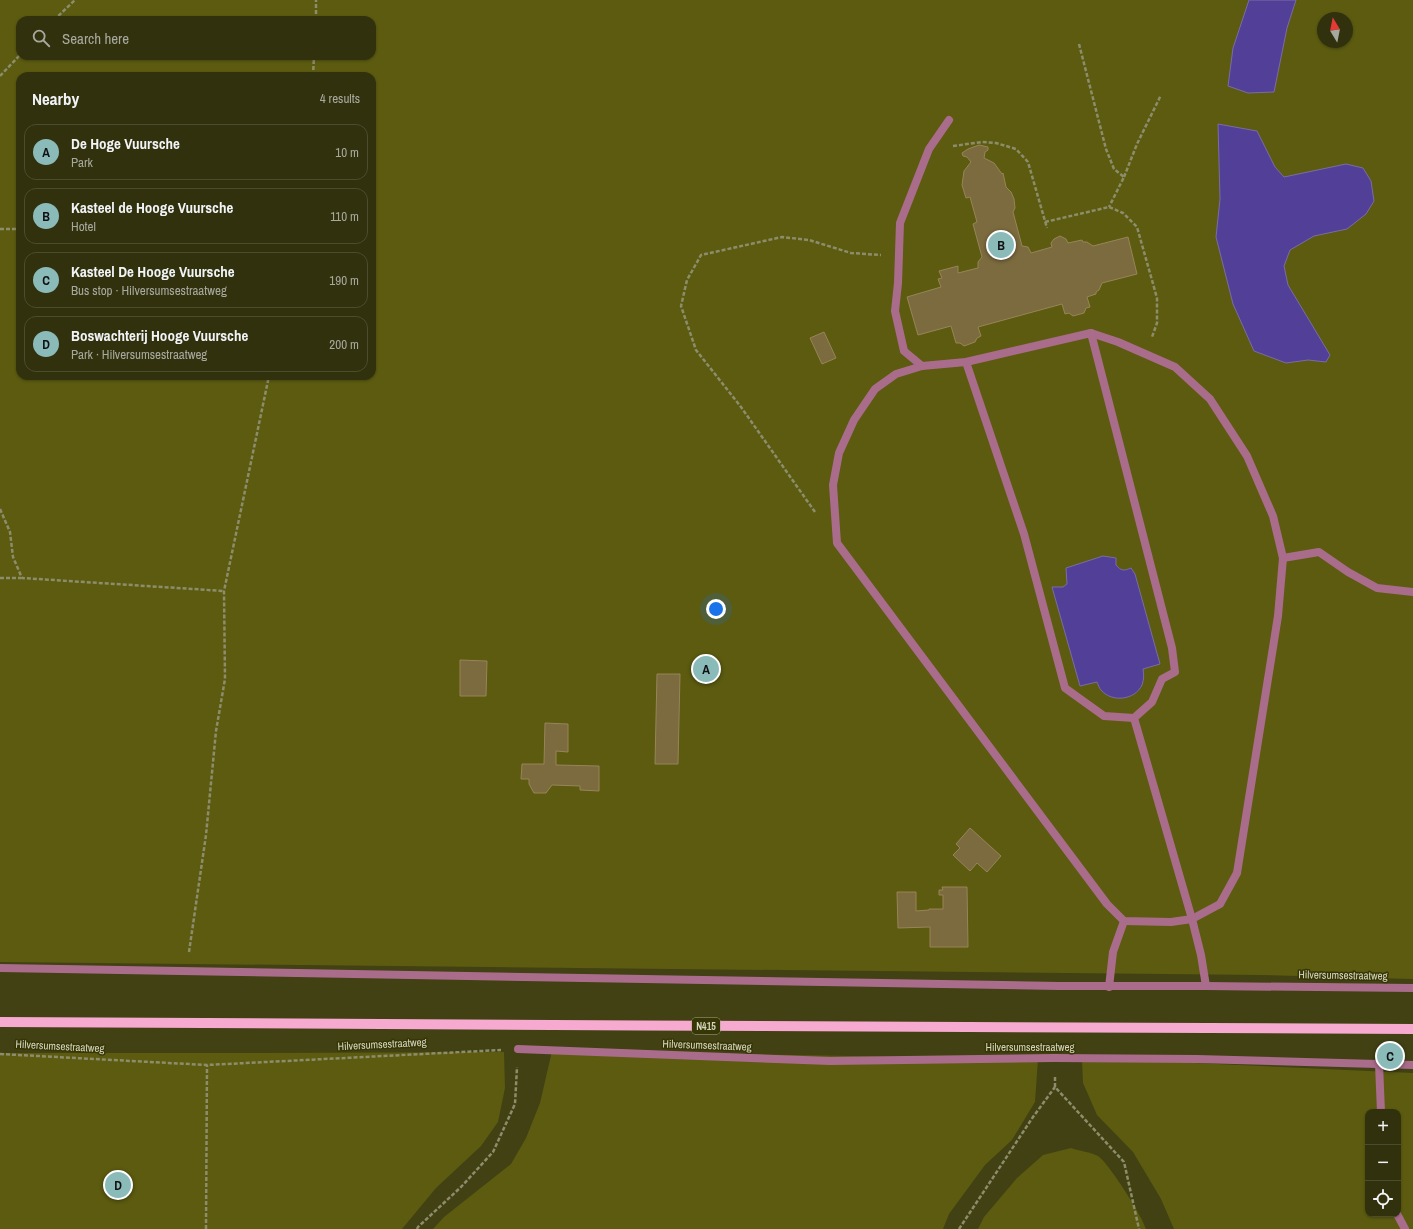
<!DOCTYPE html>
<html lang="en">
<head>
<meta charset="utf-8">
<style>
  body { margin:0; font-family:"Archivo Narrow",sans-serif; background:#3d3d1c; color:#f1f3f6 }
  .controls { position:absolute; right:12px; bottom:12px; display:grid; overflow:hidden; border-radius:8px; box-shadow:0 1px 3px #0004 }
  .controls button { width:36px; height:36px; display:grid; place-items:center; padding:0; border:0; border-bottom:1px solid #4c4c2e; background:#31310e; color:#f1f3f6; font:20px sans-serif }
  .compass { position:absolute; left:1317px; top:12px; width:36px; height:36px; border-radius:50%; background:#31310e; box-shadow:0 1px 3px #0004; rotate:350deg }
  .you { position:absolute; left:716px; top:609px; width:14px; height:14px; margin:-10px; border:3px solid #fff; border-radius:50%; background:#1a73e8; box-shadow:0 0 0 6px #1a73e833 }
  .badge { display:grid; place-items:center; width:26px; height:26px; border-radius:50%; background:#8bbbb9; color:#111; font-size:13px; font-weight:700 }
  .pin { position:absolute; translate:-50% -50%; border:2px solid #fff; box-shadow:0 1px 4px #0006 }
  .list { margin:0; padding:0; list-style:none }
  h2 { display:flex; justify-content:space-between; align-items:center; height:52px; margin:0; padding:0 16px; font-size:17px }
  h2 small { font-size:13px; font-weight:400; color:#a8a99e }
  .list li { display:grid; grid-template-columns:26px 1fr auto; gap:12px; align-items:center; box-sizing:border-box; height:56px; margin:0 8px 8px; padding:0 8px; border:1px solid #4c4c2e; border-radius:12px }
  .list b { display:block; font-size:15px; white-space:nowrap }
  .list p { margin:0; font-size:13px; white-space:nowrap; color:#a8a99e }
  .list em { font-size:13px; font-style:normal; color:#a8a99e }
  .icon { flex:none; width:22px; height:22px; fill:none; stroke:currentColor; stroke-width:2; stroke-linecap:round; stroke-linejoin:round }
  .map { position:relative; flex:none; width:1413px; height:1229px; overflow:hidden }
  .search { position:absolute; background:#31310e; box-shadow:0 1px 3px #0004; left:16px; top:16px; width:360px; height:44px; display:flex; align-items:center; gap:10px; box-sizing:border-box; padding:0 14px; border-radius:12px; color:#a8a99e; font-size:15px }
  .panel { position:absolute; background:#31310e; box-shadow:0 1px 3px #0004; left:16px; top:72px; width:360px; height:308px; border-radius:12px }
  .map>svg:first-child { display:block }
</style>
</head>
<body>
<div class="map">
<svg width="1413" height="1229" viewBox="0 0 1413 1229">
  <rect width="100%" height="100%" fill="#414113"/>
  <g fill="#5c5b10" fill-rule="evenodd">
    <path d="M 0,0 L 1413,0 L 1413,979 L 1261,975 L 0,962 ZM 1323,18 L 1347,18 L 1347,42 L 1323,42 ZM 20,20 L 372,20 L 372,56 L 20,56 ZM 20,76 L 372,76 L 372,376 L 20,376 Z"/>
    <polygon points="552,1051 1038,1059 1035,1102 1012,1140 985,1165 949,1214 943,1229 433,1229 444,1217 511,1164 526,1138 540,1103"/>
    <polygon points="504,1052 505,1088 498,1122 481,1146 436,1188 402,1229 0,1229 0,1053 261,1053"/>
    <path d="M 1082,1060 L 1128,1060 L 1413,1073 L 1413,1229 L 1174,1229 L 1161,1199 L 1133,1152 L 1097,1115 L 1083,1083 ZM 1368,1112 L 1398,1112 L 1398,1214 L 1368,1214 Z"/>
    <path d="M 1071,1148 C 1079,1151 1091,1152 1098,1156 C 1108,1162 1143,1217 1146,1229 L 978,1229 L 984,1217 L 1017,1178 L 1043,1155 Z"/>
  </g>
  <g fill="#524098" stroke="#796da3">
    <polygon points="1249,0 1296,0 1287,28 1274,92 1248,93 1228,86 1233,48"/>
    <polygon points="1218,124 1257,131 1275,167 1284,177 1346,164 1363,168 1371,181 1374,201 1366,214 1347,229 1314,236 1290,250 1284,266 1288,285 1330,355 1326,362 1308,360 1286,363 1254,351 1233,304 1216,237 1220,199"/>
    <path d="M 1103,556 L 1116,558 L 1116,565 C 1121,571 1124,571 1131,568 L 1135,574 L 1160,664 L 1143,669 C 1144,675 1144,679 1142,685 C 1135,700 1112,703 1101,690 C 1099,688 1098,684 1097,682 L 1080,686 L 1052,587 L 1063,587 L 1067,584 L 1066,568 Z"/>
  </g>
  <g fill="#7c6b3f" stroke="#978558">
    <polygon points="979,145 988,147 988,150 985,152 984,158 994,163 1002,174 1003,173 1006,187 1011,192 1014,199 1015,208 1013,212 1022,246 1028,247 1031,253 1052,247 1051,243 1054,239 1060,236 1066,239 1068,243 1082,240 1083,242 1087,242 1093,246 1128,237 1137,274 1102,283 1099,290 1096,292 1096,294 1087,297 1090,307 1086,308 1084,313 1073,316 1069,313 1065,314 1062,304 978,327 981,336 977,338 975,342 964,346 960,343 956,343 951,326 918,335 907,297 941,287 938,279 942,278 939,271 958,266 958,273 978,268 978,262 982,257 973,224 977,222 970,197 966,198 962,185 964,171 971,162 967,157 963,156 962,153 968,149"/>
    <polygon points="824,332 836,358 822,364 810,338"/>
    <polygon points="460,660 487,661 486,696 460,696"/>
    <polygon points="657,674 680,674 678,764 655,764"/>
    <polygon points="545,723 568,724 568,752 556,751 556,765 599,766 599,791 580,790 580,786 552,785 546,793 534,793 529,784 529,779 521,779 522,764 544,764"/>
    <polygon points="970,828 1001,856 987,872 977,863 970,871 953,855 960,848 956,844"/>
    <polygon points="942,887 967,887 968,947 930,947 930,927 898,928 897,892 916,892 916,911 929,910 929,909 943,909 943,895 939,895 939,890 943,890"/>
  </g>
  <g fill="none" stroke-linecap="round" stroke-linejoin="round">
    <g stroke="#8d8d6b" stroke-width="2.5" stroke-dasharray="4 2" stroke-linecap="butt">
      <polyline points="54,20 75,0"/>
      <polyline points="316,20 316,0"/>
      <polyline points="1079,44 1106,149 1114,169 1124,177 1109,207"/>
      <polyline points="0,76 20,55"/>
      <polyline points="313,76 314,56"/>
      <polyline points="953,146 982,142 996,143 1016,149 1028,162 1047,228"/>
      <polyline points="1124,177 1137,144 1161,95"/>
      <polyline points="1045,222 1109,207 1123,213 1137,227 1157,298 1157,323 1152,337"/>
      <polyline points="0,229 20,229"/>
      <polyline points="0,509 10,532 13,557 22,578 224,591"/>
      <polyline points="815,512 741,407 696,350 681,306 687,280 701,255 782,237 809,240 851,253 881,255"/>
      <polyline points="0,578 21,578"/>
      <polyline points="189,952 206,835 216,731 225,679 224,591 269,376"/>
      <polyline points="0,1054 207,1065 501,1050"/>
      <polyline points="1055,1077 1055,1087 1124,1162 1139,1229"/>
      <polyline points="206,1229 207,1065"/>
      <polyline points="417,1229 418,1227 461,1187 493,1152 515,1104 517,1067"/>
      <polyline points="959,1229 1033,1117 1055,1087"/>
    </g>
    <g stroke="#aa6c8b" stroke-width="8">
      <polygon points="1091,333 1118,342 1175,367 1210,399 1247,456 1273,516 1283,558 1278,616 1237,873 1220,904 1192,919 1171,922 1124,921 1107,904 837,543 833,485 839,453 854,420 875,389 896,374 922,366 966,362"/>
      <polyline points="1091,333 1172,648 1175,672 1162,679 1152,702 1134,718 1192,919 1201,955 1206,986"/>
      <polyline points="966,362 1024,534 1065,688 1104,716 1134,718"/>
      <polyline points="922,366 904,351 895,311 898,283 900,223 929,149 949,120"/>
      <polyline points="1283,558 1319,552 1348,572 1377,588 1413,592"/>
      <polyline points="1109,987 1113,952 1124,921"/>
      <polyline points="1379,1064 1381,1112"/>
      <polyline points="1397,1214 1405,1229"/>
    </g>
    <g stroke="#aa6c8b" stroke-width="8">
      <polyline points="0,968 1059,986 1206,986 1413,988"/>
      <polyline points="518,1049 830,1061 1053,1058 1197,1059 1413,1065"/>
    </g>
    <path stroke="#f6aacf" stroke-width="10" d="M 0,1022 C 471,1023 942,1029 1413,1029"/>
  </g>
  <g text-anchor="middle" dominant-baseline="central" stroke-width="3" stroke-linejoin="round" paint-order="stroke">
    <rect fill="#373606" stroke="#a6a687" stroke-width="1" x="692" y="1018" width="28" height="16" rx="3"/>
    <g font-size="10" font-weight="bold" fill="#d5d6be">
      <text x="706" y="1026">N415</text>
    </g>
    <g font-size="11" fill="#d5d6be" stroke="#373606">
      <text transform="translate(1343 975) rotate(1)">Hilversumsestraatweg</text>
      <text transform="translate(382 1044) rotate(-3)">Hilversumsestraatweg</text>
      <text transform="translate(707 1045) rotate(2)">Hilversumsestraatweg</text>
      <text transform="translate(60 1046) rotate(3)">Hilversumsestraatweg</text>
      <text x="1030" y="1047">Hilversumsestraatweg</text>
    </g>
  </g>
</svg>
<div class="controls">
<button>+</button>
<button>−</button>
<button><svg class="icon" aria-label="locate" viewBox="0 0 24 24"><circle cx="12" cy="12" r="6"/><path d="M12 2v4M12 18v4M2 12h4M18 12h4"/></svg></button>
</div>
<svg class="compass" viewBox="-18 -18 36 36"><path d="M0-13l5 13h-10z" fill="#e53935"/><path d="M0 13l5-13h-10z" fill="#a8a99e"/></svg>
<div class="you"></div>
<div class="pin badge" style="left:706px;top:669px">A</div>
<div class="pin badge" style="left:1001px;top:245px">B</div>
<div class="pin badge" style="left:1390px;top:1056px">C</div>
<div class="pin badge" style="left:118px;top:1185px">D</div>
<div class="search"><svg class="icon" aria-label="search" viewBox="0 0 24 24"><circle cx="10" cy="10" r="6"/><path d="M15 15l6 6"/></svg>Search here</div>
<section class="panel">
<h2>Nearby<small>4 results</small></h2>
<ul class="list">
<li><span class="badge">A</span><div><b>De Hoge Vuursche</b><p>Park</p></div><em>10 m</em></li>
<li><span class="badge">B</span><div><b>Kasteel de Hooge Vuursche</b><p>Hotel</p></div><em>110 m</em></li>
<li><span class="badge">C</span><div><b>Kasteel De Hooge Vuursche</b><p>Bus stop · Hilversumsestraatweg</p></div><em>190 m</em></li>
<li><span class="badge">D</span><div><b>Boswachterij Hooge Vuursche</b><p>Park · Hilversumsestraatweg</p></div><em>200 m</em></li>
</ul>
</section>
</div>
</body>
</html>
